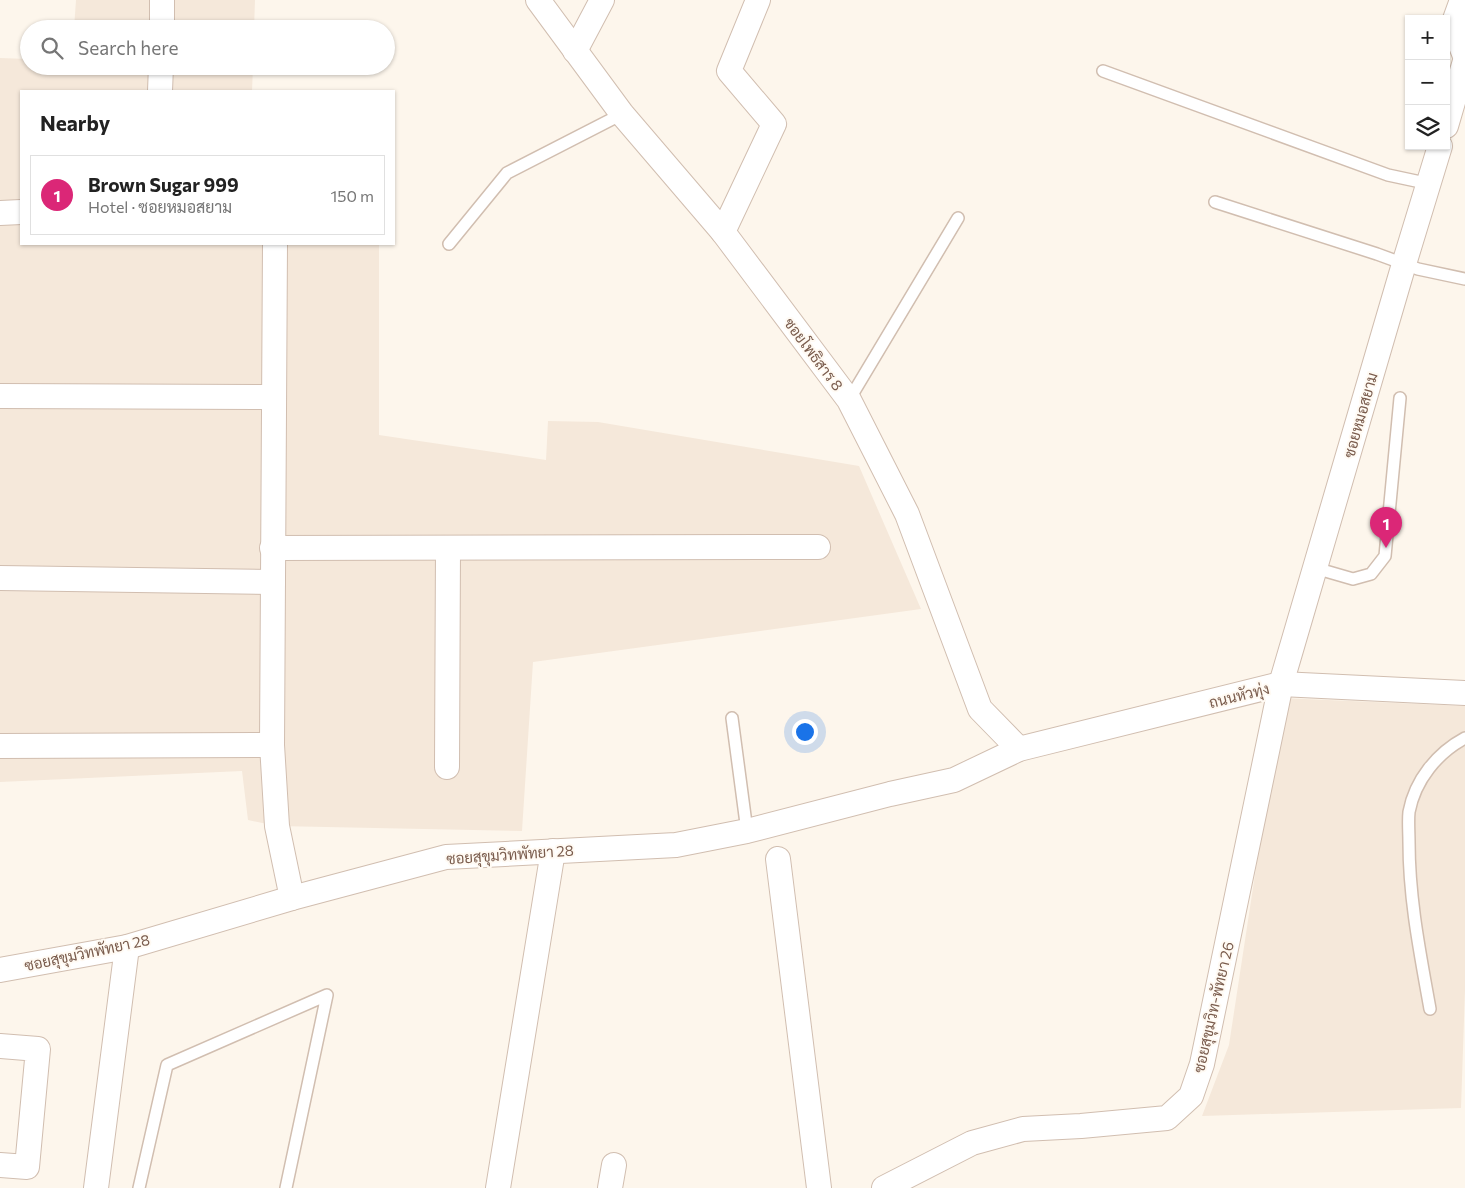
<!DOCTYPE html>
<html lang="en">
<head>
<meta charset="utf-8">
<style>
  body { margin:0; font-family:Commissioner,Sarabun,sans-serif; background:#f6f6f6; color:#222 }
  .controls { position:absolute; right:15px; top:15px; display:grid; overflow:hidden; border-radius:0px; box-shadow:0 1px 4px #0004 }
  .controls button { width:45px; height:45px; display:grid; place-items:center; padding:0; border:0; border-bottom:1px solid #e0e0e0; background:#fff; color:#222; font:25px sans-serif }
  .you { position:absolute; left:804px; top:731px; width:18px; height:18px; margin:-12px; border:4px solid #fff; border-radius:50%; background:#1a73e8; box-shadow:0 0 0 8px #1a73e833 }
  .badge { display:grid; place-items:center; width:32px; height:32px; border-radius:50%; background:#db2777; color:#fff; font-size:16px; font-weight:700 }
  .pin { position:absolute; translate:-50% -41px; filter:drop-shadow(0 1px 2px #0008) }
  .pin::after { content:''; position:absolute; top:26px; width:18px; height:15px; background:inherit; clip-path:polygon(0 0,100% 0,50% 100%) }
  .list { margin:0; padding:0; list-style:none }
  h2 { display:flex; justify-content:space-between; align-items:center; height:65px; margin:0; padding:0 20px; font-size:21px }
  h2 small { font-size:16px; font-weight:400; color:#767676 }
  .list li { display:grid; grid-template-columns:32px 1fr auto; gap:15px; align-items:center; box-sizing:border-box; height:80px; margin:0 10px 10px; padding:0 10px; border:1px solid #e0e0e0; border-radius:0px }
  .list b { display:block; font-size:19px; white-space:nowrap }
  .list p { margin:0; font-size:16px; white-space:nowrap; color:#767676 }
  .list em { font-size:16px; font-style:normal; color:#767676 }
  .icon { flex:none; width:28px; height:28px; fill:none; stroke:currentColor; stroke-width:2; stroke-linecap:round; stroke-linejoin:round }
  .map { position:relative; flex:none; width:1465px; height:1188px; overflow:hidden }
  .search { position:absolute; background:#fff; box-shadow:0 1px 4px #0004; left:20px; top:20px; width:375px; height:55px; display:flex; align-items:center; gap:12px; box-sizing:border-box; padding:0 18px; border-radius:28px; color:#767676; font-size:19px }
  .panel { position:absolute; background:#fff; box-shadow:0 1px 4px #0004; left:20px; top:90px; width:375px; height:155px; border-radius:0px }
  .map>svg:first-child { display:block }
</style>
</head>
<body>
<div class="map">
<svg width="1465" height="1188" viewBox="0 0 1465 1188">
  <rect width="100%" height="100%" fill="#fdf6ec"/>
  <g fill="#f5e8da">
    <polygon points="76,0 255,0 254,29 74,29"/>
    <polygon points="0,58 29,59 29,66 253,66 252,91 21,91 21,244 379,244 379,435 546,460 548,421 598,422 859,466 921,609 533,662 522,831 277,826 248,820 242,771 0,782"/>
    <polygon points="1282,698 1465,706 1465,990 1461,1108 1202,1116 1229,1045"/>
  </g>
  <g fill="none" stroke-linecap="round" stroke-linejoin="round">
    <g stroke="#d1beb0" stroke-width="14">
      <g id="service">
        <polyline points="1103,71 1388,175 1430,184"/>
        <polyline points="1215,202 1377,254 1418,269 1465,279"/>
        <polyline points="449,244 507,173 622,114"/>
        <polyline points="849,400 958,218"/>
        <polyline points="1315,568 1353,579 1371,574 1385,556 1400,398"/>
        <polyline points="732,718 747,831"/>
        <path d="M 1430,1009 C 1420,953 1409,899 1409,842 C 1409,833 1408,821 1409,812 C 1415,780 1437,753 1465,738"/>
        <polyline points="139,1188 167,1065 327,995 286,1188"/>
      </g>
    </g>
    <g stroke="#d1beb0" stroke-width="26">
      <g id="minor">
        <polyline points="538,0 622,114 723,232 849,400 907,514 980,709 1019,749"/>
        <polyline points="1462,0 1453,25 1465,56"/>
        <polyline points="162,29 162,0"/>
        <polyline points="575,51 602,0"/>
        <polyline points="160,91 161,66"/>
        <polyline points="1446,126 1465,61"/>
        <polyline points="0,213 21,212"/>
        <polyline points="723,232 774,124 729,71 758,0"/>
        <polyline points="275,244 272,745 277,826 292,898"/>
        <polyline points="0,396 274,397"/>
        <polyline points="272,548 818,547"/>
        <polyline points="0,578 273,582"/>
        <polyline points="0,746 272,745"/>
        <polyline points="447,767 448,548"/>
        <polyline points="778,859 819,1188"/>
        <polyline points="0,970 127,947 292,898 446,857 676,845 747,831 890,794 954,780 1019,749 1281,684 1465,693"/>
        <polyline points="0,1046 38,1049 27,1167 0,1165"/>
        <polyline points="96,1188 127,947"/>
        <polyline points="498,1188 553,851"/>
        <polyline points="610,1188 614,1165"/>
        <polyline points="884,1188 972,1143 1023,1129 1081,1126 1167,1118 1191,1096 1202,1064 1281,684 1404,264 1440,146"/>
      </g>
    </g>
    <use href="#service" stroke="#fff" stroke-width="11"/>
    <use href="#minor" stroke="#fff" stroke-width="24"/>
  </g>
  <g text-anchor="middle" dominant-baseline="central" stroke-width="4" stroke-linejoin="round" paint-order="stroke">
    <g font-size="15" fill="#7a5c4d" stroke="#fffaf3">
      <text transform="translate(814 354) rotate(53)">ซอยโพธิสาร 8</text>
      <text transform="translate(1360 415) rotate(-74)">ซอยหมอสยาม</text>
      <text transform="translate(1239 695) rotate(-14)">ถนนหัวทุ่ง</text>
      <text transform="translate(510 854) rotate(-4)">ซอยสุขุมวิทพัทยา 28</text>
      <text transform="translate(87 952) rotate(-12)">ซอยสุขุมวิทพัทยา 28</text>
      <text transform="translate(1213 1007) rotate(-77)">ซอยสุขุมวิท-พัทยา 26</text>
    </g>
  </g>
</svg>
<div class="controls">
<button>+</button>
<button>−</button>
<button><svg class="icon" aria-label="layers" viewBox="0 0 24 24"><path d="M12 4l9 5-9 5-9-5zM3 14l9 5 9-5"/></svg></button>
</div>
<div class="you"></div>
<div class="pin badge" style="left:1386px;top:548px">1</div>
<div class="search"><svg class="icon" aria-label="search" viewBox="0 0 24 24"><circle cx="10" cy="10" r="6"/><path d="M15 15l6 6"/></svg>Search here</div>
<section class="panel">
<h2>Nearby<small></small></h2>
<ul class="list">
<li><span class="badge">1</span><div><b>Brown Sugar 999</b><p>Hotel · ซอยหมอสยาม</p></div><em>150 m</em></li>
</ul>
</section>
</div>
</body>
</html>
